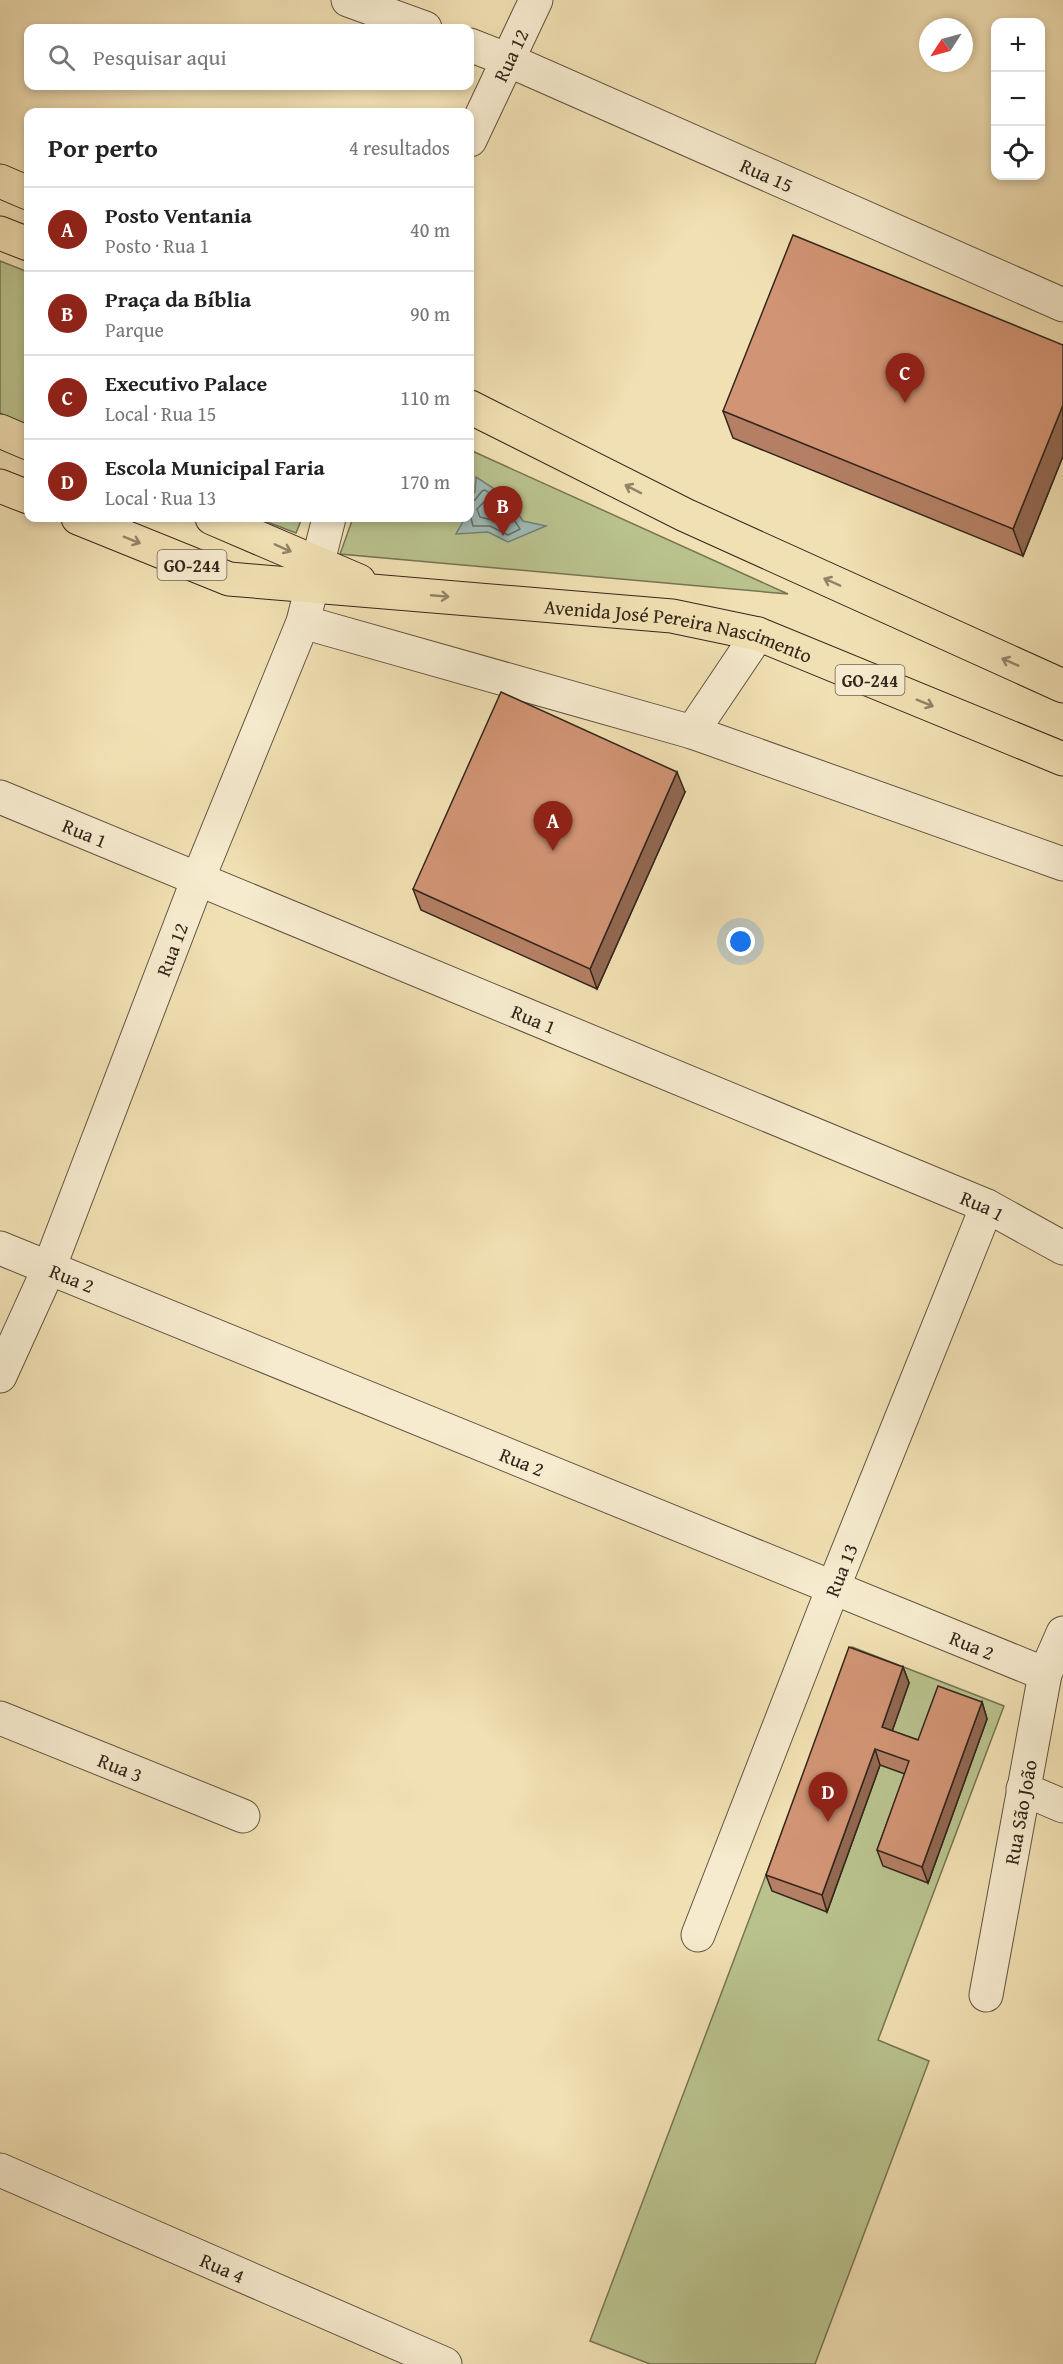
<!DOCTYPE html>
<html lang="pt">
<head>
<meta charset="utf-8">
<style>
  body { margin:0; font-family:"Gentium Book Plus",serif; background:#f6f6f6; color:#222 }
  .controls { position:absolute; right:18px; top:18px; display:grid; overflow:hidden; border-radius:12px; box-shadow:0 3px 9px #0003 }
  .controls button { width:54px; height:54px; display:grid; place-items:center; padding:0; border:0; border-bottom:2px solid #e0e0e0; background:#fff; color:#222; font:30px sans-serif }
  .compass { position:absolute; left:919px; top:18px; width:54px; height:54px; border-radius:50%; background:#fff; box-shadow:0 3px 9px #0003; rotate:234deg }
  .you { position:absolute; left:741px; top:942px; width:21px; height:21px; margin:-15px; border:4px solid #fff; border-radius:50%; background:#1a73e8; box-shadow:0 0 0 9px #1a73e833 }
  .badge { display:grid; place-items:center; width:39px; height:39px; border-radius:50%; background:#8f2418; color:#fff; font-size:20px; font-weight:700 }
  .pin { position:absolute; translate:-50% -50px; filter:drop-shadow(0 2px 3px #0008) }
  .pin::after { content:''; position:absolute; top:32px; width:21px; height:18px; background:inherit; clip-path:polygon(0 0,100% 0,50% 100%) }
  .list { margin:0; padding:0; list-style:none }
  h2 { display:flex; justify-content:space-between; align-items:center; height:78px; margin:0; padding:0 24px; font-size:26px }
  h2 small { font-size:20px; font-weight:400; color:#767676 }
  .list li { display:grid; grid-template-columns:39px 1fr auto; gap:18px; align-items:center; box-sizing:border-box; height:84px; padding:0 24px; border-top:2px solid #e0e0e0 }
  .list b { display:block; font-size:22px; white-space:nowrap }
  .list p { margin:0; font-size:20px; white-space:nowrap; color:#767676 }
  .list em { font-size:20px; font-style:normal; color:#767676 }
  .icon { flex:none; width:33px; height:33px; fill:none; stroke:currentColor; stroke-width:2; stroke-linecap:round; stroke-linejoin:round }
  .map { position:relative; flex:none; width:1063px; height:2364px; overflow:hidden }
  .search { position:absolute; background:#fff; box-shadow:0 3px 9px #0003; left:24px; top:24px; width:450px; height:66px; display:flex; align-items:center; gap:15px; box-sizing:border-box; padding:0 21px; border-radius:12px; color:#767676; font-size:22px }
  .panel { position:absolute; background:#fff; box-shadow:0 3px 9px #0003; left:24px; top:108px; width:450px; height:414px; border-radius:12px }
  .map>svg:first-child { display:block }
</style>
</head>
<body>
<div class="map">
<svg width="1063" height="2364" viewBox="0 0 1063 2364">
  <rect width="100%" height="100%" fill="#f1e0b3"/>
  <filter id="stains"><feTurbulence type="fractalNoise" baseFrequency=".00333" numOctaves="4"/><feColorMatrix values="0 0 0 0 .2 0 0 0 0 .09 0 0 0 0 .02 0 0 0 .5 -.17"/></filter>
  <radialGradient id="worn" r=".72"><stop offset=".6" stop-color="#630" stop-opacity="0"/><stop offset="1" stop-color="#630" stop-opacity=".3"/></radialGradient>
  <g fill="#b9c28d" stroke="#767454" stroke-width="1.5">
    <polygon points="0,261 28,272 28,425 0,413"/>
    <polygon points="470,450 788,594 340,554 353,518 470,518"/>
    <polygon points="257,518 302,518 296,533"/>
    <polygon points="852,1647 1004,1706 878,2040 929,2061 815,2364 650,2364 590,2341"/>
  </g>
  <polygon fill="#9ebbb6" stroke="#737f78" stroke-width="1.5" points="476,477 507,497 523,521 546,526 508,542 488,532 456,534 465,518 470,518 470,497 475,492"/>
  <g fill="none" stroke-linecap="round" stroke-linejoin="round">
    <g stroke="#687069" stroke-width="1.5">
      <polyline points="470,501 475,500 482,491 485,490 502,502 520,529 508,535 490,526 473,526 470,514"/>
      <polygon points="485,501 497,507 505,519 504,523 480,517 477,509"/>
    </g>
    <g stroke="#625442" stroke-width="35">
      <g id="minor">
        <polyline points="348,0 425,28"/>
        <path id="s1" d="M 470,45 L 508,60 L 1063,305"/>
        <path id="s2" d="M 470,140 L 536,0"/>
        <polyline points="303,622 692,732 1063,864"/>
        <polyline points="692,732 758,634"/>
        <path id="s3" d="M 0,797 L 987,1206 L 1063,1248"/>
        <path id="s4" d="M 0,1248 L 1045,1674"/>
        <path id="s5" d="M 0,1376 L 49,1268 L 198,879 L 303,622 L 329,518"/>
        <path id="s6" d="M 0,1718 L 243,1816"/>
        <polyline points="1023,1789 1063,1806"/>
        <path id="s7" d="M 698,1935 L 833,1588 L 987,1206"/>
        <path id="s8" d="M 986,1995 L 1045,1674 L 1063,1633"/>
        <path id="s9" d="M 0,2170 L 445,2364"/>
      </g>
    </g>
    <g stroke="#33261c" stroke-width="35">
      <g id="major">
        <polyline points="0,181 28,193"/>
        <polyline points="0,233 28,244"/>
        <polyline points="470,407 685,515 1063,686"/>
        <polyline points="0,431 28,443"/>
        <polyline points="0,486 28,497"/>
        <path id="s10" d="M 78,518 L 229,579 L 672,616 L 758,634 L 1063,759"/>
        <polyline points="212,518 359,581"/>
      </g>
    </g>
    <use href="#minor" stroke="#f6ebce" stroke-width="33"/>
    <use href="#major" stroke="#f1e0b3" stroke-width="33"/>
  </g>
  <g fill="#b47f64" stroke="#33261c" stroke-width="1.5">
    <polygon points="1063,345 1063,456 1023,556 733,438 723,411"/>
    <polygon points="685,792 597,989 421,910 413,889"/>
    <polygon points="903,1667 909,1683 892,1731 918,1740 982,1702 987,1719 928,1883 883,1866 877,1850 905,1774 880,1765 827,1912 772,1891 766,1875"/>
  </g>
  <g fill="#926851" stroke="#33261c" stroke-width="1.5">
    <polygon points="1063,405 1063,456 1023,556 1013,529"/>
    <polygon points="677,772 685,792 597,989 590,969"/>
    <polygon points="903,1667 909,1683 888,1743 882,1727"/>
    <polygon points="982,1702 987,1719 928,1883 922,1867"/>
    <polygon points="875,1749 880,1765 827,1912 822,1895"/>
  </g>
  <g fill="#d19474" stroke="#33261c" stroke-width="1.5">
    <polygon points="793,235 1063,345 1063,405 1013,529 723,411"/>
    <polygon points="501,692 677,772 590,969 413,889"/>
    <polygon points="849,1647 903,1667 882,1727 918,1740 938,1686 982,1702 922,1867 877,1850 909,1761 875,1749 822,1895 766,1875"/>
  </g>
  <defs><path id="oneway-shaft" d="M-6 0H5M1.5-3L5.5 0L1.5 3" fill="none" stroke-width="1.6" stroke-linecap="round" stroke-linejoin="round" transform="scale(1.5)"/></defs>
  <g stroke="#928368">
    <use href="#oneway-shaft" transform="translate(633 489) rotate(-153)"/>
    <use href="#oneway-shaft" transform="translate(132 540) rotate(22)"/>
    <use href="#oneway-shaft" transform="translate(283 548) rotate(24)"/>
    <use href="#oneway-shaft" transform="translate(832 582) rotate(-156)"/>
    <use href="#oneway-shaft" transform="translate(440 596) rotate(5)"/>
    <use href="#oneway-shaft" transform="translate(1010 662) rotate(-156)"/>
    <use href="#oneway-shaft" transform="translate(925 703) rotate(22)"/>
  </g>
  <g text-anchor="middle" dominant-baseline="central" stroke-width="5" stroke-linejoin="round" paint-order="stroke">
    <g fill="#f6ebce" stroke="#6e6151" stroke-width="1.5">
      <rect x="157.5" y="550" width="69" height="30" rx="4.5"/>
      <rect x="835.5" y="665" width="69" height="30" rx="4.5"/>
    </g>
    <g font-size="18" font-weight="bold" fill="#33261c">
      <text x="192" y="565">GO-244</text>
      <text x="870" y="680">GO-244</text>
    </g>
    <g font-size="20" fill="#33261c" stroke="#f6ebce">
      <text stroke="none"><textPath href="#s2" startOffset="94">Rua 12</textPath></text>
      <text stroke="none"><textPath href="#s1" startOffset="324">Rua 15</textPath></text>
      <text stroke="none"><textPath href="#s10" startOffset="616">Avenida José Pereira Nascimento</textPath></text>
      <text stroke="none"><textPath href="#s3" startOffset="92">Rua 1</textPath></text>
      <text stroke="none"><textPath href="#s5" startOffset="460">Rua 12</textPath></text>
      <text stroke="none"><textPath href="#s3" startOffset="578">Rua 1</textPath></text>
      <text stroke="none"><textPath href="#s3" startOffset="1064">Rua 1</textPath></text>
      <text stroke="none"><textPath href="#s4" startOffset="78">Rua 2</textPath></text>
      <text stroke="none"><textPath href="#s4" startOffset="564">Rua 2</textPath></text>
      <text stroke="none"><textPath href="#s7" startOffset="392">Rua 13</textPath></text>
      <text stroke="none"><textPath href="#s4" startOffset="1050">Rua 2</textPath></text>
      <text stroke="none"><textPath href="#s6" startOffset="130">Rua 3</textPath></text>
      <text stroke="none"><textPath href="#s8" startOffset="186">Rua São João</textPath></text>
      <text stroke="none"><textPath href="#s9" startOffset="243">Rua 4</textPath></text>
    </g>
  </g>
  <rect width="100%" height="100%" filter="url(#stains)"/>
  <rect width="100%" height="100%" fill="url(#worn)"/>
</svg>
<div class="controls">
<button>+</button>
<button>−</button>
<button><svg class="icon" aria-label="locate" viewBox="0 0 24 24"><circle cx="12" cy="12" r="6"/><path d="M12 2v4M12 18v4M2 12h4M18 12h4"/></svg></button>
</div>
<svg class="compass" viewBox="-18 -18 36 36"><path d="M0-13l5 13h-10z" fill="#e53935"/><path d="M0 13l5-13h-10z" fill="#767676"/></svg>
<div class="you"></div>
<div class="pin badge" style="left:553px;top:851px">A</div>
<div class="pin badge" style="left:503px;top:536px">B</div>
<div class="pin badge" style="left:905px;top:403px">C</div>
<div class="pin badge" style="left:828px;top:1822px">D</div>
<div class="search"><svg class="icon" aria-label="search" viewBox="0 0 24 24"><circle cx="10" cy="10" r="6"/><path d="M15 15l6 6"/></svg>Pesquisar aqui</div>
<section class="panel">
<h2>Por perto<small>4 resultados</small></h2>
<ul class="list">
<li><span class="badge">A</span><div><b>Posto Ventania</b><p>Posto · Rua 1</p></div><em>40 m</em></li>
<li><span class="badge">B</span><div><b>Praça da Bíblia</b><p>Parque</p></div><em>90 m</em></li>
<li><span class="badge">C</span><div><b>Executivo Palace</b><p>Local · Rua 15</p></div><em>110 m</em></li>
<li><span class="badge">D</span><div><b>Escola Municipal Faria</b><p>Local · Rua 13</p></div><em>170 m</em></li>
</ul>
</section>
</div>
</body>
</html>
